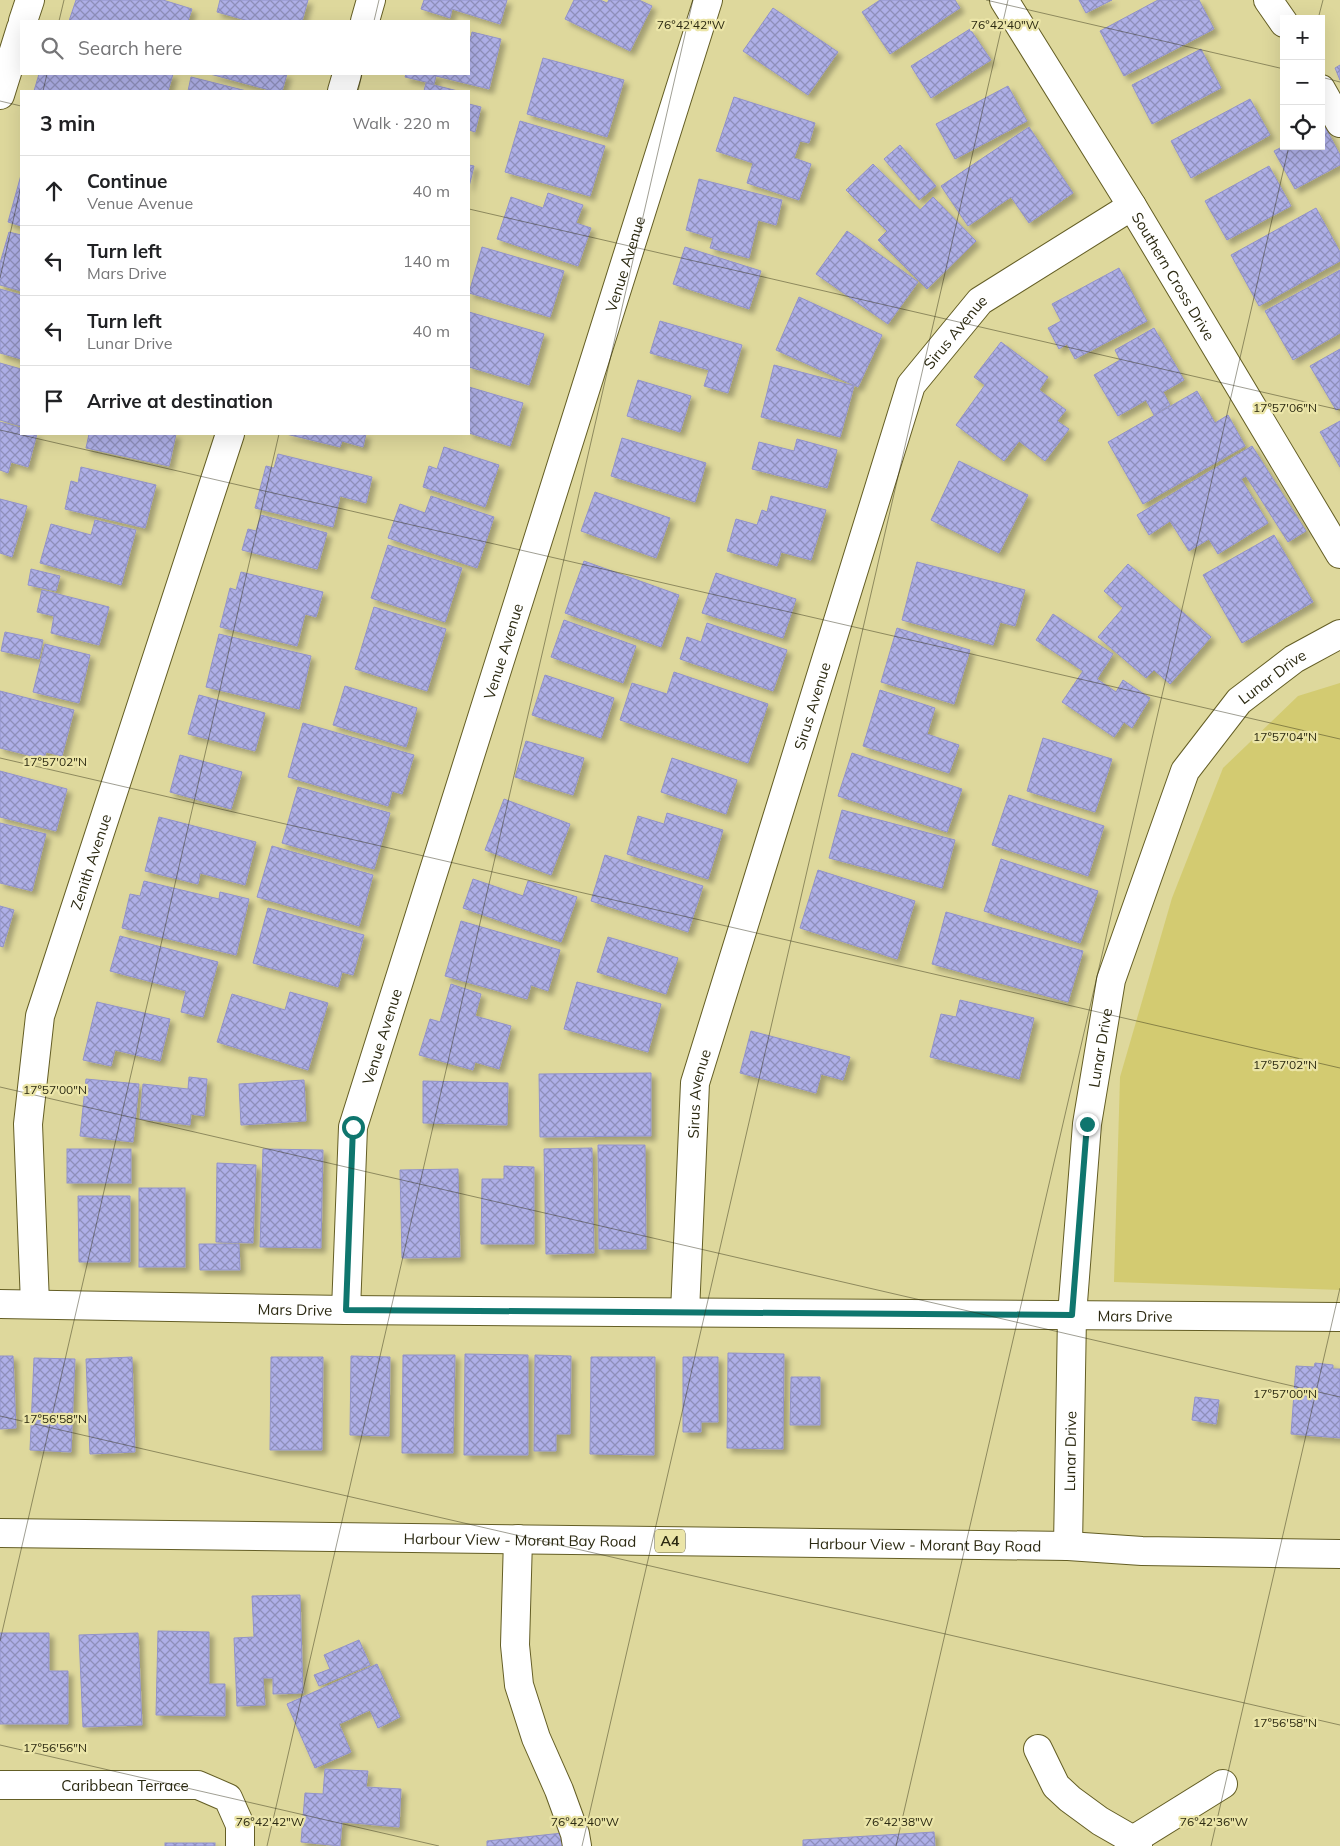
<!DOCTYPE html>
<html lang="en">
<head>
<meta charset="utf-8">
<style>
  body { margin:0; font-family:Mulish,sans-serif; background:#f2f2f2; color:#202124 }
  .controls { position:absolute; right:15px; top:15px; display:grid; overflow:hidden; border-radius:0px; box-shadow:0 5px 20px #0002 }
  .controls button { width:45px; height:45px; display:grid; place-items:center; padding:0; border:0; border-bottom:1px solid #e0e0e0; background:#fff; color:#202124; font:25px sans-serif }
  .stop { position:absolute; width:15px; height:15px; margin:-11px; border:4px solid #0f766e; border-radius:50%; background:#fff }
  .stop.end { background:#0f766e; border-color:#fff; box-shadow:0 1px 5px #0008 }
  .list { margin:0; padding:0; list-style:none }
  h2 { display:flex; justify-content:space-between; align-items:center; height:65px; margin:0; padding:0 20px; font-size:21px }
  h2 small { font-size:16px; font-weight:400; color:#757577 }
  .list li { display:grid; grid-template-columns:32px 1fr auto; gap:15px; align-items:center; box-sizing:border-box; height:70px; padding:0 20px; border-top:1px solid #e0e0e0 }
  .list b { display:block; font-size:19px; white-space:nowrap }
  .list p { margin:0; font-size:16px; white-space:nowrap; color:#757577 }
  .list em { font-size:16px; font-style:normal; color:#757577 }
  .icon { flex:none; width:28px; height:28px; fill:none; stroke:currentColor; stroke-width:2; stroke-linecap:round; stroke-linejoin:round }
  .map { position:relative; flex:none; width:1340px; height:1846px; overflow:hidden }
  .search { position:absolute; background:#fff; box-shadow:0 5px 20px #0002; left:20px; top:20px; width:450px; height:55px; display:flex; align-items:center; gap:12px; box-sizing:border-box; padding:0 18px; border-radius:0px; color:#757577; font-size:19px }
  .panel { position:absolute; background:#fff; box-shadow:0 5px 20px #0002; left:20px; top:90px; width:450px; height:345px; border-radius:0px }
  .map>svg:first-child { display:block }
</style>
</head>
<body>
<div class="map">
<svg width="1340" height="1846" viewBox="0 0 1340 1846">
  <defs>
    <pattern id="building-cross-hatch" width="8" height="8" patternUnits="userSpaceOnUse" patternTransform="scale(1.25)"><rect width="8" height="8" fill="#aeafe7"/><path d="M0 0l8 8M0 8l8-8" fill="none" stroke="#8e8fba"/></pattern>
    <filter id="shadow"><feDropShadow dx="4.5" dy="4.5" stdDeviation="2.5" flood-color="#0004"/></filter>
  </defs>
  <rect width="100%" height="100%" fill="#ded89c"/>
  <polygon fill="#d3cb71" points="1340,683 1340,1290 1114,1282 1120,1077 1172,898 1223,768 1298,696"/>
  <g fill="url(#building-cross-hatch)" stroke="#9293c9" filter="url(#shadow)">
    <polygon points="76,0 163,0 192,9 188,21 69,21"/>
    <polygon points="220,0 308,0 302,21 249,21 217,12"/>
    <polygon points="424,0 507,0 500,24 452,9 450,18 421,9"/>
    <polygon points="574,0 600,0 607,3 609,0 639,0 652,6 630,51 565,19"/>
    <polygon points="880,0 955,0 960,8 890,54 862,12"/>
    <polygon points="1079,0 1112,0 1086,13"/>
    <polygon points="1158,0 1199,0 1214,29 1124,76 1100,31"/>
    <polygon points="773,8 838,52 808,95 743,51"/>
    <polygon points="970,29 991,60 931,98 911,66"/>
    <polygon points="472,32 501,39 489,89 436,76 434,84 405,77 406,74 469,74 469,37 471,37"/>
    <polygon points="1201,49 1221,88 1152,124 1132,85"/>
    <polygon points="543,58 624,80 607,137 527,114"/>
    <polygon points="1340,65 1340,80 1335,68"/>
    <polygon points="39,74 173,74 168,91 34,91"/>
    <polygon points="210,74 287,74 282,91 273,91"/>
    <polygon points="191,77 247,91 188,91"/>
    <polygon points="426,83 458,91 424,91"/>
    <polygon points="1008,86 1027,121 955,159 936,124"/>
    <polygon points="734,97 815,123 809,143 800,141 794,158 811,164 799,200 747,183 753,163 716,151"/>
    <polygon points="1250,99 1270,135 1191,178 1171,141"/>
    <polygon points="469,104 481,107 475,132 469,130"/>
    <polygon points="520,121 605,146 590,196 505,172"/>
    <polygon points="1324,125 1340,155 1340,165 1295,189 1274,151 1284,146 1321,146 1321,126"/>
    <polygon points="1029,127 1073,193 1029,223 1011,197 968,226 941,186"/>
    <polygon points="900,145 936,186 919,200 884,159"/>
    <polygon points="873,164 920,210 933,197 976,241 927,289 878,240 887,231 846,190"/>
    <polygon points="469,165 474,166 469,187"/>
    <polygon points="1269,166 1291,206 1227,240 1205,201"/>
    <polygon points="21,175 21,226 8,222"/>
    <polygon points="699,179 782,200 776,225 758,220 749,258 710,248 713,238 686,230"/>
    <polygon points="548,193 583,205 576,223 591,228 578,266 497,239 511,197 543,208"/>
    <polygon points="1316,208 1340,252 1340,261 1259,306 1231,255"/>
    <polygon points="847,231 918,282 888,324 816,274"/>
    <polygon points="9,232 21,235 21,291 0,285 0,263"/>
    <polygon points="482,247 564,271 550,317 469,293"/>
    <polygon points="685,247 761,271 749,309 673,284"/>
    <polygon points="1119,268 1147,321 1075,359 1067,344 1059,349 1048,328 1061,321 1052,304"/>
    <polygon points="1340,270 1340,333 1293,360 1265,311"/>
    <polygon points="0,289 21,295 21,359 0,353"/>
    <polygon points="799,297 882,335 858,387 776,350"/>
    <polygon points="469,312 544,334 529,385 469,367"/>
    <polygon points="660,321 742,345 728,393 704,386 709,370 650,353"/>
    <polygon points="1154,328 1184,380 1163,392 1170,405 1154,415 1146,400 1118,416 1094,375 1120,360 1115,350"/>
    <polygon points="1001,342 1048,377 1039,390 1066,410 1057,421 1069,429 1045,461 1019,441 1004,461 956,425 985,385 974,377"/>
    <polygon points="1340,349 1340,408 1336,410 1310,366"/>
    <polygon points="0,363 21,369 21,426 0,420"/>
    <polygon points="774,365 854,386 840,437 761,417"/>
    <polygon points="638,380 691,396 680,432 627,416"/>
    <polygon points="469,387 523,403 510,446 469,433"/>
    <polygon points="1197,391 1215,423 1228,415 1245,446 1143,504 1108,442"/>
    <polygon points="1340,421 1340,467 1320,432"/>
    <polygon points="0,422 21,428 21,434 37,434 28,467 11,462 8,473 0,470"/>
    <polygon points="89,434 176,434 169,466 86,448"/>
    <polygon points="286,434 366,434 363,447 342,441 340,447"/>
    <polygon points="622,438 706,463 695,502 611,476"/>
    <polygon points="797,439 837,450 827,488 752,469 759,442 794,451"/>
    <polygon points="1252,446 1306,531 1288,542 1246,476 1241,479 1268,523 1218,554 1209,539 1189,551 1170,521 1149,535 1137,515"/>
    <polygon points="444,447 499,465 485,507 423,487 429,466 437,469"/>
    <polygon points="278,454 372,477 366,503 340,496 333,527 255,508 266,466 274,468"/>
    <polygon points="959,461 1028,495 999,553 931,520"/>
    <polygon points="81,467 156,485 145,528 65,509 71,481 78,483"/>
    <polygon points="595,492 670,518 656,558 581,531"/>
    <polygon points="431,496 494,517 477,568 388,538 400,504 425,513"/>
    <polygon points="771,496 826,510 811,560 781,552 777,566 727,551 736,519 757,525 762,510 767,512"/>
    <polygon points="0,499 27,506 12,557 0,553"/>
    <polygon points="261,515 327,533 317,569 242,550 248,529 256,531"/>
    <polygon points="95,520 136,530 121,585 40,563 51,524 91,535"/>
    <polygon points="1274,535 1313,602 1242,643 1203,575"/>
    <polygon points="388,545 462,568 445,622 371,598"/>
    <polygon points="584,561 679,595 661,647 565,613"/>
    <polygon points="917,562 1025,590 1015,626 1000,622 993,645 902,620"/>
    <polygon points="1128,564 1211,637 1170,684 1154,670 1146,678 1098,637 1123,608 1104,591"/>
    <polygon points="31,569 60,576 56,591 28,585"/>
    <polygon points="241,572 323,592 316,617 305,614 297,646 220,627 230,588 236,590"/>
    <polygon points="716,573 796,599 783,638 702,613"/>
    <polygon points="42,590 109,607 99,645 51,633 54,616 37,612"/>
    <polygon points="374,607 446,629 427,691 355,669"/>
    <polygon points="1053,614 1113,654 1097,679 1116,692 1123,680 1150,698 1132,728 1124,722 1114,737 1062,702 1083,671 1036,640"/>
    <polygon points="564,620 636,646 623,683 551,657"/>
    <polygon points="707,623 787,650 773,691 680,659 687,637 701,642"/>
    <polygon points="897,628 970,650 954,704 881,682"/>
    <polygon points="5,632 43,640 39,659 1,651"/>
    <polygon points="219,634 311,656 299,709 206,687"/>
    <polygon points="45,644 90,655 79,703 33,692"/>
    <polygon points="674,672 768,704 748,763 620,720 632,683 667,694"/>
    <polygon points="545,675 614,698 601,738 532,715"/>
    <polygon points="345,686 417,708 406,747 333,725"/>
    <polygon points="880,690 935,708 927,734 959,745 949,773 863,746"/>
    <polygon points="0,691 74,710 62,756 46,752 44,759 0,748"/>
    <polygon points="199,695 265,713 255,751 188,734"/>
    <polygon points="303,723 414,755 402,794 392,791 388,806 288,777"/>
    <polygon points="1043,738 1112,759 1095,812 1027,791"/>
    <polygon points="526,741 584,758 573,795 515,777"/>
    <polygon points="852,753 962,789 947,832 838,796"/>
    <polygon points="180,755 242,772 231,809 170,792"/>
    <polygon points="672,758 737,780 726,814 661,792"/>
    <polygon points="0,771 67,789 56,831 0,817"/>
    <polygon points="298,787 390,813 374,869 282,843"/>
    <polygon points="1009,795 1104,826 1088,876 992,845"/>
    <polygon points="504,799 570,824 551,875 485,850"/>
    <polygon points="842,810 955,840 942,888 829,858"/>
    <polygon points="667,813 723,830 708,879 627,854 638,816 664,824"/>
    <polygon points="159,817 256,842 245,885 200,873 198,884 145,871"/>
    <polygon points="0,823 46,834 32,891 0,883"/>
    <polygon points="272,846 373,875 359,926 257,897"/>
    <polygon points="605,855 703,886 688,932 591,901"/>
    <polygon points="1001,859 1098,891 1080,943 984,911"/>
    <polygon points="818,870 915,901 897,959 800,928"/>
    <polygon points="473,879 523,896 528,881 577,897 561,942 463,908"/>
    <polygon points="144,881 219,899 220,892 249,899 236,955 122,928 130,894 140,896"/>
    <polygon points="0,906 14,910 3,947 0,946"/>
    <polygon points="268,908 364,935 353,975 342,972 338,987 253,963"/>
    <polygon points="946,912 1083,951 1068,1002 932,964"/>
    <polygon points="461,921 560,950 548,991 531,985 527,999 445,976"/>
    <polygon points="120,936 218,962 203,1017 181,1012 186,991 110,971"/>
    <polygon points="608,937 678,958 666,994 597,972"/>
    <polygon points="577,982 661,1004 648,1052 564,1029"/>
    <polygon points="451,984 481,994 475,1016 511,1026 499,1069 475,1062 473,1070 419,1055 430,1019 440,1022"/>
    <polygon points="290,992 328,1003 308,1070 217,1042 232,994 285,1010"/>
    <polygon points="960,1000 1034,1018 1019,1079 930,1057 941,1014 956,1017"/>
    <polygon points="97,1002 170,1019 160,1061 115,1050 111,1066 83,1060"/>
    <polygon points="751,1031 850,1057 843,1080 821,1074 816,1093 740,1073"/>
    <polygon points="651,1073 651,1136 540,1137 539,1074"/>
    <polygon points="189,1077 207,1079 204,1116 191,1114 190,1125 140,1119 143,1084 188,1089"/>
    <polygon points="86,1079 139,1084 133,1142 80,1136"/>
    <polygon points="304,1080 306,1121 241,1125 239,1084"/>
    <polygon points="423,1081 508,1083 507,1125 423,1123"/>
    <polygon points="598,1145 645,1145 646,1249 599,1249"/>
    <polygon points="592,1148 594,1253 546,1254 544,1149"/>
    <rect x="67" y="1149" width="64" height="34"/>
    <polygon points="263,1149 323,1150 321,1248 260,1247"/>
    <polygon points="217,1163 256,1165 253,1243 216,1242"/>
    <polygon points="504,1166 534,1167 534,1244 481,1244 482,1179 504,1179"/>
    <polygon points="458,1169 460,1257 402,1258 400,1170"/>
    <rect x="139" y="1188" width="46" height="79"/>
    <polygon points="78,1196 130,1196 130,1262 79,1262"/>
    <polygon points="199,1244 239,1244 240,1270 200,1270"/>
    <polygon points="728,1353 784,1354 783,1449 727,1448"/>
    <polygon points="465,1354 528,1355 528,1455 464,1455"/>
    <polygon points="403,1355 455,1355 453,1453 402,1453"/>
    <polygon points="535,1355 571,1356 570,1434 556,1434 556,1451 534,1451"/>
    <polygon points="0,1356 13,1356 16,1428 0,1429"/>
    <polygon points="351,1356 390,1357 389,1436 350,1435"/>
    <polygon points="132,1357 135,1452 90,1454 86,1359"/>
    <polygon points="271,1357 323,1357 322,1450 270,1450"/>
    <polygon points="591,1357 655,1357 654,1455 590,1454"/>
    <polygon points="683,1357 718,1357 718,1422 701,1422 701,1432 683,1432"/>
    <polygon points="34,1358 75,1359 71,1452 30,1450"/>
    <polygon points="1315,1363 1333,1365 1333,1369 1340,1369 1340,1438 1291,1434 1296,1366 1314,1367"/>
    <polygon points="791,1377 820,1377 820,1425 790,1425"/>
    <polygon points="1195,1397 1219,1400 1216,1424 1192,1420"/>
    <polygon points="300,1595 303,1693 273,1694 273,1678 263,1678 265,1705 237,1706 234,1638 254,1637 252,1596"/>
    <polygon points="158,1631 209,1632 209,1684 225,1684 225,1716 156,1715"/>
    <polygon points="0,1633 49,1633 49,1671 68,1671 68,1724 0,1724"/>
    <polygon points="138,1633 142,1725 83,1727 79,1635"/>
    <polygon points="359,1640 370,1665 319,1686 314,1675 330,1669 324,1655"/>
    <polygon points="377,1664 400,1717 378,1728 370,1710 339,1724 351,1752 315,1768 287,1704"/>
    <polygon points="325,1769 368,1771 366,1787 401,1789 399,1827 342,1822 340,1846 301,1842 305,1793 323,1794"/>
    <polygon points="572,1832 573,1846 487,1846 487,1841"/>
    <polygon points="934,1832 935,1846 803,1846 803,1840"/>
    <rect x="165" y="1843" width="50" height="3"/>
  </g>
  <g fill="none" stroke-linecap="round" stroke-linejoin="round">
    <g stroke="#645e25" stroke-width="30">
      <g id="minor">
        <path id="s1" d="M 1004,0 L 1132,206 L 1340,554"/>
        <polyline points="1268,0 1284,23"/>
        <polyline points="23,21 30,0"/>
        <polyline points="365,21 371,0"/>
        <polyline points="1321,89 1340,123"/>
        <polyline points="342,91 347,74"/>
        <polyline points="0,95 21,28"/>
        <path id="s2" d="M 0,1304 L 346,1310 L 1340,1317"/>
        <path id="s3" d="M 35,1304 L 28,1124 L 40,1016 L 230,434"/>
        <path id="s4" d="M 346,1310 L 353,1127 L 708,0"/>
        <path id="s5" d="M 685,1312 L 695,1083 L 911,385 L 980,301 L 1132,206"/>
        <polyline points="518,1539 515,1645 519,1685 536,1738 559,1790 575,1834 577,1846"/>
        <path id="s6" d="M 1068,1546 L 1072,1315 L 1087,1124 L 1111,980 L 1185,771 L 1239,701 L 1294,659 L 1340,634"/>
        <polyline points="1038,1749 1056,1786 1070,1799 1100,1821 1133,1840 1138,1846"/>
        <path id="s7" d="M 0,1785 L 198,1785 L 228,1798 L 240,1825 L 240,1846"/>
        <polyline points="1133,1840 1223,1784"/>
      </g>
    </g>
    <g stroke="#645e25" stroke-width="30">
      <g id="highway">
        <path id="s8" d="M 0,1533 L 1068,1546 L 1142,1551 L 1340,1554"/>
      </g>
    </g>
    <use href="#minor" stroke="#fff" stroke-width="28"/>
    <use href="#highway" stroke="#fff" stroke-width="28"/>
  </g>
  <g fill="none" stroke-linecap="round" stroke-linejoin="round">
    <polyline stroke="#0f766e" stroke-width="6" points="353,1127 346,1310 1072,1315 1087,1124"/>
  </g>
  <path fill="none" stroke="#2c2a12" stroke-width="1" stroke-opacity="0.45" d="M 986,0 L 1284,69M 1318,19 L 1323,0M 59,21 L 64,0M 374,21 L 379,0M 1321,77 L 1340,82M 43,91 L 47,74M 358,91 L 362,74M 0,101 L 21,106M 469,209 L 1340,410M 0,278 L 21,186M 0,430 L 1340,739M 0,758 L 1340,1068M 0,1087 L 1340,1397M 0,1416 L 1340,1725M 0,1641 L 279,434M 0,1745 L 439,1846M 267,1846 L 693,0M 582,1846 L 1008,0M 896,1846 L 1289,146M 1211,1846 L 1340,1288"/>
  <g text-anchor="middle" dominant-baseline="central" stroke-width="4.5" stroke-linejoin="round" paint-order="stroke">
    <rect fill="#ebe5a8" stroke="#65623f" stroke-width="1" x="655" y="1529.5" width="30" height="23" rx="4"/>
    <g font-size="14" font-weight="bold" fill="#2c2a12">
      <text x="670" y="1541">A4</text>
    </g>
    <g font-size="15" fill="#2c2a12" stroke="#ebe5a8">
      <text stroke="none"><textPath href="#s4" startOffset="1088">Venue Avenue</textPath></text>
      <text stroke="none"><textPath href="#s1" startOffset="324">Southern Cross Drive</textPath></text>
      <text stroke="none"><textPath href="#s5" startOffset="1029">Sirus Avenue</textPath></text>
      <text stroke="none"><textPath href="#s4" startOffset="682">Venue Avenue</textPath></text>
      <text stroke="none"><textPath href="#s6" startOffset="920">Lunar Drive</textPath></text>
      <text stroke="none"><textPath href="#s5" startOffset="624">Sirus Avenue</textPath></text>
      <text stroke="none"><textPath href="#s3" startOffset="451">Zenith Avenue</textPath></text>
      <text stroke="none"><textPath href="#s4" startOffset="278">Venue Avenue</textPath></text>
      <text stroke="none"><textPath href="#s6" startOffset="500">Lunar Drive</textPath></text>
      <text stroke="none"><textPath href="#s5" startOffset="219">Sirus Avenue</textPath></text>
      <text stroke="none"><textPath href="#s2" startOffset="295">Mars Drive</textPath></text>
      <text stroke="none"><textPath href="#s2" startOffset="1135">Mars Drive</textPath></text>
      <text stroke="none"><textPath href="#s6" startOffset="95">Lunar Drive</textPath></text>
      <text stroke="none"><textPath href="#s8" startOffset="520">Harbour View - Morant Bay Road</textPath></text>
      <text stroke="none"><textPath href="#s8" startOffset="925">Harbour View - Morant Bay Road</textPath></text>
      <text stroke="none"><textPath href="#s7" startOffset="125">Caribbean Terrace</textPath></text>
    </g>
  </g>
  <g font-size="12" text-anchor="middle" fill="#2c2a12" stroke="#ebe5a8" stroke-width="4.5" stroke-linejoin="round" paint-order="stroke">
    <text x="691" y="29">76°42'42"W</text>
    <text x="1005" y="29">76°42'40"W</text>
    <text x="1285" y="412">17°57'06"N</text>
    <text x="1285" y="741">17°57'04"N</text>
    <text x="55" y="766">17°57'02"N</text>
    <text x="1285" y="1069">17°57'02"N</text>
    <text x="55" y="1094">17°57'00"N</text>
    <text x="1285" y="1398">17°57'00"N</text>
    <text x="55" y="1423">17°56'58"N</text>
    <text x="1285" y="1727">17°56'58"N</text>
    <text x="55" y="1752">17°56'56"N</text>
    <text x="270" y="1826">76°42'42"W</text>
    <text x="585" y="1826">76°42'40"W</text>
    <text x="899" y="1826">76°42'38"W</text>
    <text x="1214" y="1826">76°42'36"W</text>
  </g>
</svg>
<div class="controls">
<button>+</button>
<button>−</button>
<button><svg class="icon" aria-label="locate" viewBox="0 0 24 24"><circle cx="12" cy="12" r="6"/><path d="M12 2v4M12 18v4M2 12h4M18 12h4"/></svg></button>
</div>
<div class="stop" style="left:353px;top:1127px"></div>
<div class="stop end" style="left:1087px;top:1124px"></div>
<div class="search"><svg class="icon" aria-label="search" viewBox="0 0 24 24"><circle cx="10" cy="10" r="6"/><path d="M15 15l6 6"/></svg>Search here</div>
<section class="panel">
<h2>3 min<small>Walk · 220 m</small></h2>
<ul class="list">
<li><svg class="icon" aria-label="ahead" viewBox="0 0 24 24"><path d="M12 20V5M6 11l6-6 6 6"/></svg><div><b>Continue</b><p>Venue Avenue</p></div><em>40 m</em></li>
<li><svg class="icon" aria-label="left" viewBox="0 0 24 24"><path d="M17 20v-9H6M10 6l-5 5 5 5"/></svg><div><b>Turn left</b><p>Mars Drive</p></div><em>140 m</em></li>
<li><svg class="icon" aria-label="left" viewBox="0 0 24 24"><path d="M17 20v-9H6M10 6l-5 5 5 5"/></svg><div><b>Turn left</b><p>Lunar Drive</p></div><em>40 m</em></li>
<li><svg class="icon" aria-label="arrive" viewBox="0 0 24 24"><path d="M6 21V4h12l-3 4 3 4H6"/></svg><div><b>Arrive at destination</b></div></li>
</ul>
</section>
</div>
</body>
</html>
